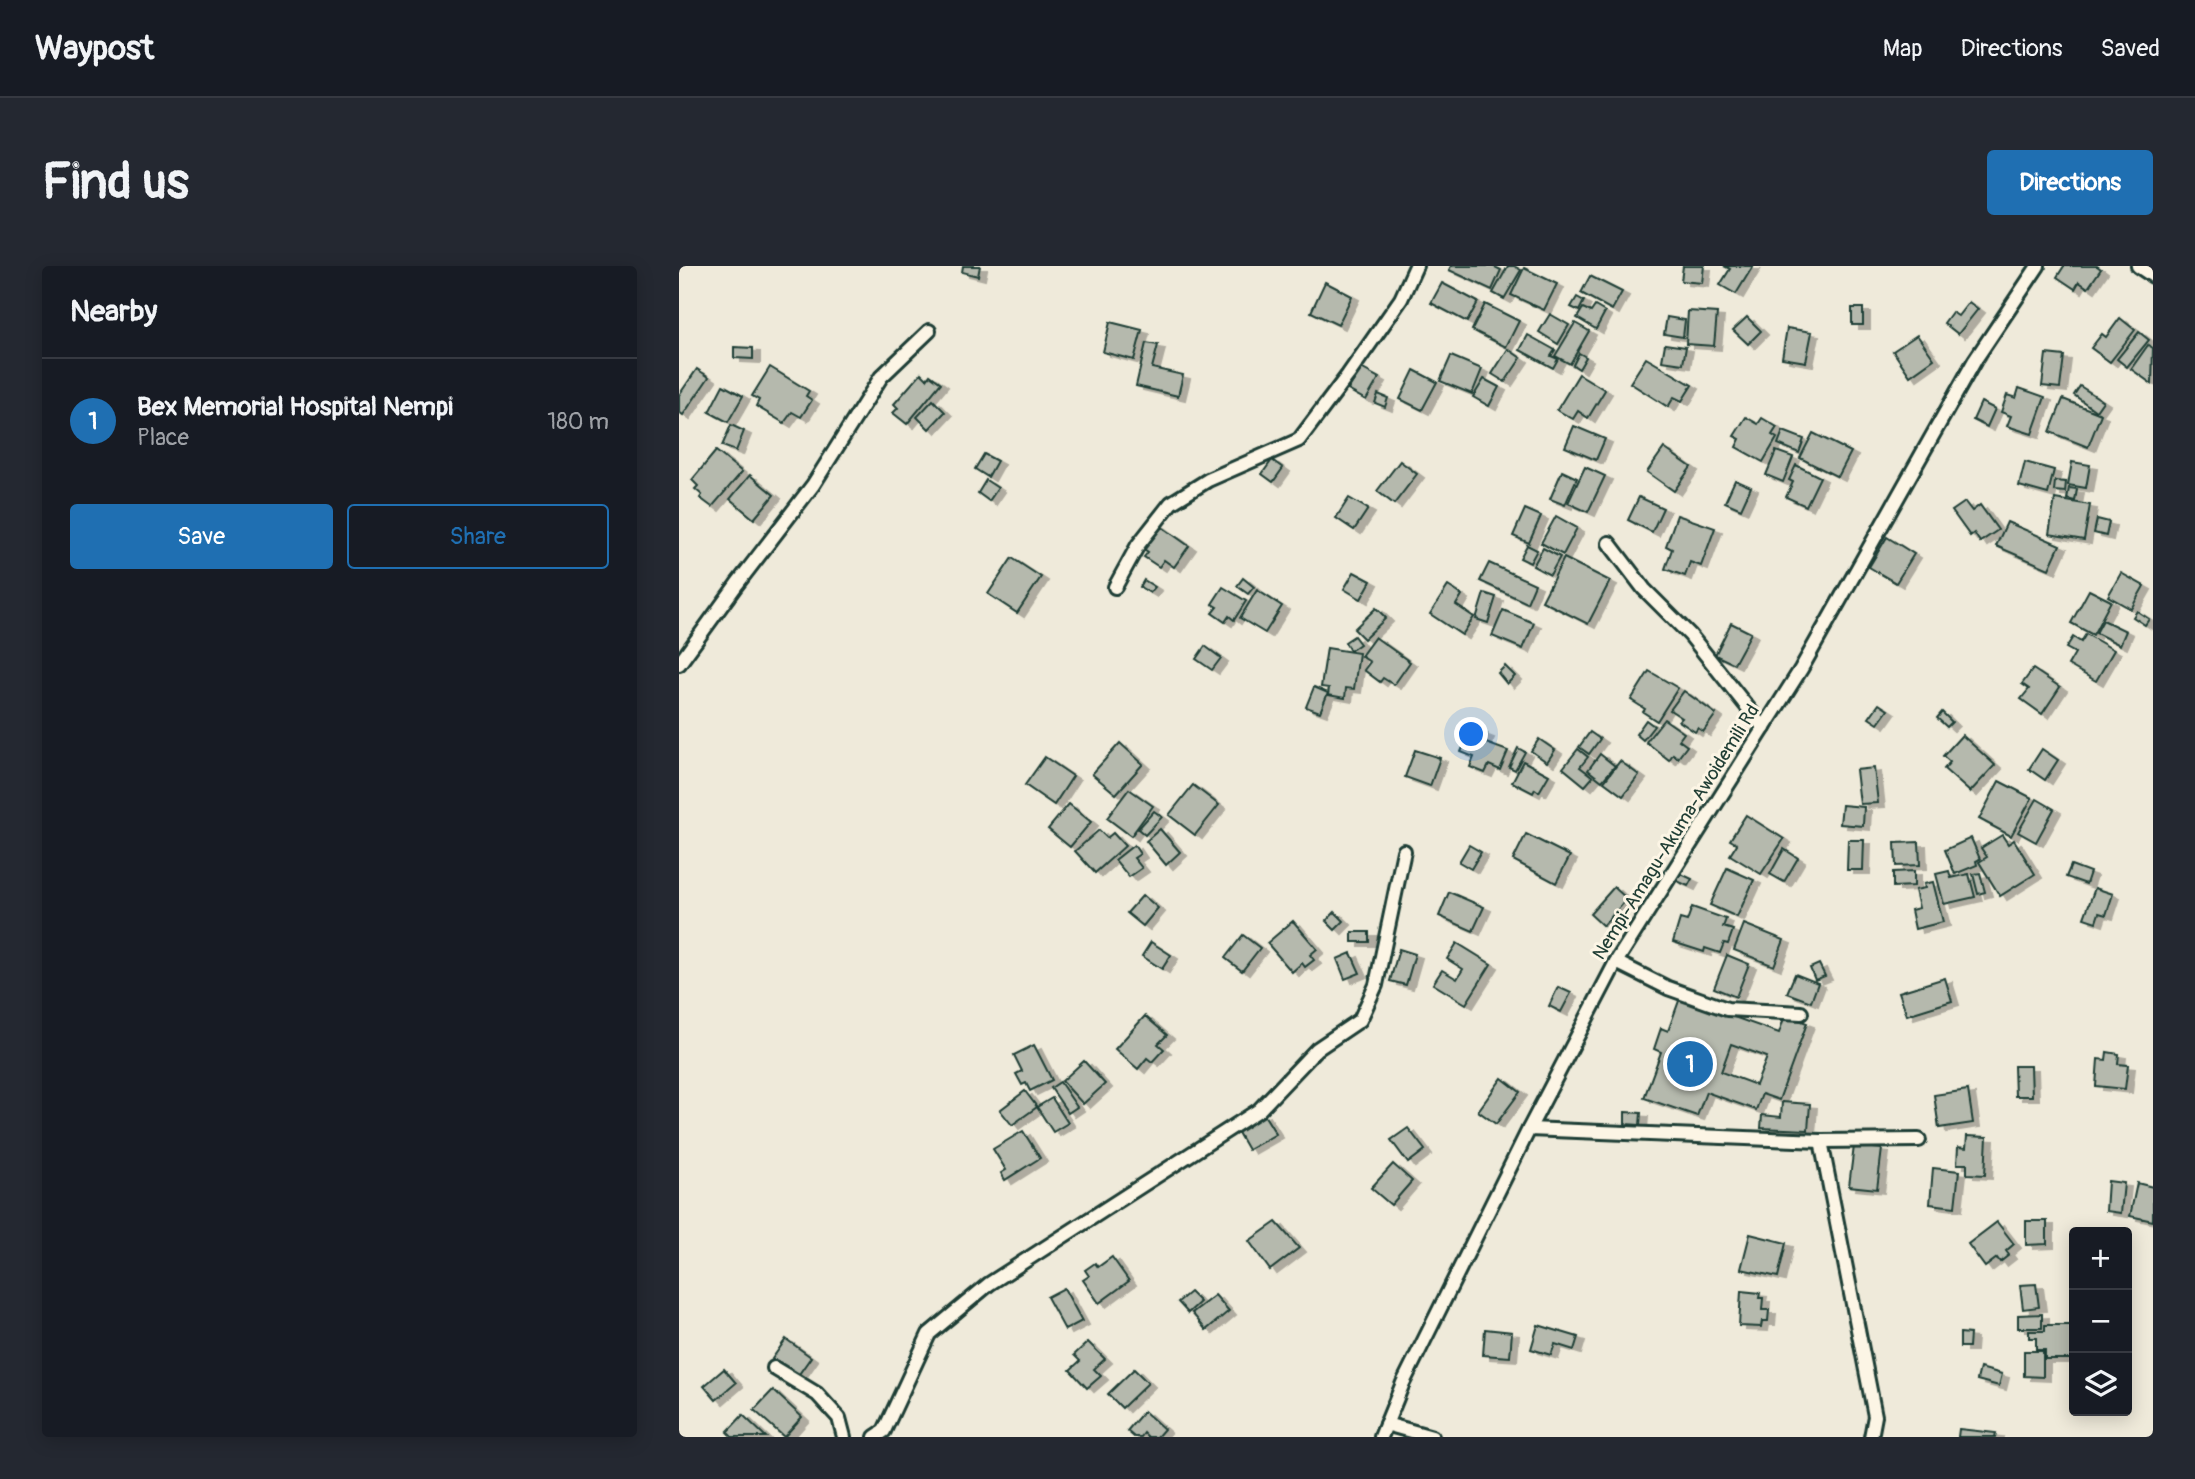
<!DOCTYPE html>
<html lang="en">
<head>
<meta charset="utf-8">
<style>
  body { margin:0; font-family:Pangolin,sans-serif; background:#242831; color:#f1f3f6 }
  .controls { position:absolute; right:21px; bottom:21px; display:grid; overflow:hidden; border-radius:7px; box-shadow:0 4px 18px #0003 }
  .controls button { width:63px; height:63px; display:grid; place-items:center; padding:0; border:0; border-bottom:2px solid #363941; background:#171b24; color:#f1f3f6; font:35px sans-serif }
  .you { position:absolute; left:793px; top:469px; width:24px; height:24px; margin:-18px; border:5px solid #fff; border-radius:50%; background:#1a73e8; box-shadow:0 0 0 10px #1a73e833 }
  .badge { display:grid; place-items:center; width:46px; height:46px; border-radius:50%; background:#1f6fb2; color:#fff; font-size:23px; font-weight:700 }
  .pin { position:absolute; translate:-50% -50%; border:4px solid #fff; box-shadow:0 2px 7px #0006 }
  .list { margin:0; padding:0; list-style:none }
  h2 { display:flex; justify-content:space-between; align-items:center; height:91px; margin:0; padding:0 28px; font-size:30px }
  h2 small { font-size:23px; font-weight:400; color:#9ea1a6 }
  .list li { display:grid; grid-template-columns:46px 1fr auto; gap:21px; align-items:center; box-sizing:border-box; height:126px; padding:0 28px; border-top:2px solid #363941 }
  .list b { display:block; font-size:26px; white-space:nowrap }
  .list p { margin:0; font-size:23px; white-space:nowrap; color:#9ea1a6 }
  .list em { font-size:23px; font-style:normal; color:#9ea1a6 }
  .actions { display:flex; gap:14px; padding:21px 28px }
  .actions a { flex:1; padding:16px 0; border:2px solid #1f6fb2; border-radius:7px; text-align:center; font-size:24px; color:#1f6fb2 }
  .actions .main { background:#1f6fb2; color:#fff }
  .icon { flex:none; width:38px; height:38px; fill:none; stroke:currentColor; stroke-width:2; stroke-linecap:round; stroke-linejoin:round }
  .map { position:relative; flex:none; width:1474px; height:1171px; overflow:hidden; border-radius:7px }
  header { display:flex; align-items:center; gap:42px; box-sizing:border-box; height:98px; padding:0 35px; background:#171b24; border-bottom:2px solid #363941 }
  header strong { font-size:33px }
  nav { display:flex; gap:38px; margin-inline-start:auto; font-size:24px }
  .intro { display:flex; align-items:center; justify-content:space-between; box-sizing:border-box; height:168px; padding:0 42px }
  h1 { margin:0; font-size:49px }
  .button { padding:18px 32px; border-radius:7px; background:#1f6fb2; color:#fff; font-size:24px; font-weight:700 }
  main { display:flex; gap:42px; padding:0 42px }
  aside { flex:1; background:#171b24; border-radius:7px; box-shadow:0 4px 18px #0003 }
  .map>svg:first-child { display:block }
</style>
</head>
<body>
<header>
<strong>Waypost</strong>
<nav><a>Map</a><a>Directions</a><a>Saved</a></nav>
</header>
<div class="intro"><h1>Find us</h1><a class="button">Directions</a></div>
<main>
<aside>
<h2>Nearby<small></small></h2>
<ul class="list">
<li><span class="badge">1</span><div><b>Bex Memorial Hospital Nempi</b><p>Place</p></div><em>180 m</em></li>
</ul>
<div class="actions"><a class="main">Save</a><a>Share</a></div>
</aside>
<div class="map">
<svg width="1474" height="1171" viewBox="0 0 1474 1171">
  <defs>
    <filter id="shadow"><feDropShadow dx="7" dy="4" stdDeviation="0" flood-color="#0004"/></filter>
  </defs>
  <rect width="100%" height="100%" fill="#efeada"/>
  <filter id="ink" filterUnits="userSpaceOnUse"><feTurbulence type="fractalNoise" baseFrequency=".0143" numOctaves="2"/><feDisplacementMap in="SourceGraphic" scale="14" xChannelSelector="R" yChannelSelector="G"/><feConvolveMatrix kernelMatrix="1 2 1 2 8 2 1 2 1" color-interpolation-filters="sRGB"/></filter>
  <g filter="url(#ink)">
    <g fill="#b5b9ad" stroke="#1f3d34" stroke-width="2" fill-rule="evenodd" filter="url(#shadow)">
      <polygon points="284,0 301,0 299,10 283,6"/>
      <polygon points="772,0 814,0 822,4 813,24 770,4"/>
      <polygon points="829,0 835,0 842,4 825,33 814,27"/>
      <polygon points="1004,0 1025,0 1023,17 1002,15"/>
      <polygon points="1045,0 1074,0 1057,28 1041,19 1051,3"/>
      <polygon points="1385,0 1418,0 1422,3 1409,22 1400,16 1396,23 1378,11"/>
      <polygon points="845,2 878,18 865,44 832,29"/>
      <polygon points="911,10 943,26 933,44 902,27"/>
      <polygon points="646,16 673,30 659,59 632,46"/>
      <polygon points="763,17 799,36 788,56 752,37"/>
      <polygon points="898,31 905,35 900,45 892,41"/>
      <polygon points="1290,36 1299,43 1279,68 1265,57 1273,46 1279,50"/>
      <polygon points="806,38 840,55 827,81 793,64"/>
      <polygon points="916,40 926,46 917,63 898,52 904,42 912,46"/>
      <rect x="1173" y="42" width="11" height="17"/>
      <polygon points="1009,45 1038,47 1035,80 1007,78"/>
      <polygon points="871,48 890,59 879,78 860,66"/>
      <polygon points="988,51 1006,54 1004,71 985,68"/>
      <polygon points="1068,51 1082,65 1069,78 1054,64"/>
      <polygon points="1441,52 1456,64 1431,96 1412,82 1423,68 1427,71"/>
      <polygon points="431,56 463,64 455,94 424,86"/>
      <polygon points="896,57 910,65 891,98 876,90"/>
      <polygon points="1108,62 1133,66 1127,96 1103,92"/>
      <polygon points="1460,66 1470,74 1448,101 1438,93"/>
      <polygon points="849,69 876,84 872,90 879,93 874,102 841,84"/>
      <polygon points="1238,69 1255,93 1231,110 1214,85"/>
      <polygon points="467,77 479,79 473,102 504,109 499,130 457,120"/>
      <polygon points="986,78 1007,81 1004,98 983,95"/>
      <polygon points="1469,79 1474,82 1473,118 1452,103"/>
      <polygon points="55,81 74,82 74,93 55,92"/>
      <polygon points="829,83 842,92 826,116 813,108"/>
      <polygon points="900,87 907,91 900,103 894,99"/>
      <polygon points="1367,88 1385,90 1381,122 1363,120"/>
      <polygon points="772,90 803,103 793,128 761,115"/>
      <polygon points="967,92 1013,119 1003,135 995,131 989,141 951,117"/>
      <polygon points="91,101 130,125 127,130 133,134 122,151 113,146 105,157 77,140 80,134 73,130"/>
      <polygon points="682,102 700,112 687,134 669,124"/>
      <polygon points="18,103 30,111 4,149 0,146 0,129"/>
      <polygon points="735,104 758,116 743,144 721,133"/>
      <polygon points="242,107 248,113 251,109 262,117 228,158 214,147 219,142 215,138"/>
      <polygon points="900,108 926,124 909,152 899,145 894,153 878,144"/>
      <polygon points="805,113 820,121 810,140 794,131"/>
      <polygon points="44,119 64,130 49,156 30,146"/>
      <polygon points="1401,120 1424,135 1417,145 1395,129"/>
      <polygon points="1340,122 1366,131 1353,168 1328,160 1332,150 1322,146 1328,129 1337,132"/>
      <polygon points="699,128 709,132 706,141 696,137"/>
      <polygon points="1384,133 1422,148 1409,181 1371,166"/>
      <polygon points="254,134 266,146 250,163 238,151"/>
      <polygon points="1302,136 1316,143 1308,161 1294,154"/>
      <polygon points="1067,151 1079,158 1083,152 1098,161 1093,169 1098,172 1084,196 1057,181 1061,173 1055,170"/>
      <polygon points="52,159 65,165 57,185 43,180"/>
      <polygon points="895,160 926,173 917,194 886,181"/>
      <polygon points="1104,165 1125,173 1120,187 1099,178"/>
      <polygon points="1134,167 1172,186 1159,211 1121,192"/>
      <polygon points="985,182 1012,201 995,225 968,206"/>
      <polygon points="37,185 63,206 33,241 21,232 23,229 16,223 19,220 13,214"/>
      <polygon points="1097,185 1114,191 1104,216 1087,209"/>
      <polygon points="305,188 318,195 309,211 296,203"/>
      <polygon points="593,194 604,202 594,216 583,208"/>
      <polygon points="721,195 738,208 715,238 698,225"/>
      <polygon points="1346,196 1375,204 1369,228 1340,220"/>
      <polygon points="1393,196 1411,199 1407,222 1389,219"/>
      <polygon points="1117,199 1141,211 1127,240 1107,231 1114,216 1110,214"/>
      <polygon points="906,201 926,210 909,246 889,237"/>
      <polygon points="883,205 898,212 886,239 871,233"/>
      <polygon points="71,209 95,229 75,253 51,233"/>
      <polygon points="307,214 319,222 310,235 299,227"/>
      <polygon points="1056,214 1072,221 1062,243 1046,236"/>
      <polygon points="1376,215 1387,216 1386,226 1375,225"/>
      <polygon points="1390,222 1398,223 1396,235 1388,233"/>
      <polygon points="960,231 984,242 973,266 949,254"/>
      <polygon points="670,232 689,243 675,264 657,252"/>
      <polygon points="1376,233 1411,239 1405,274 1370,268"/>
      <polygon points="1286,236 1293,245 1301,239 1319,264 1301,276 1295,267 1291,270 1273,245"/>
      <polygon points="846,243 862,250 850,277 834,270"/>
      <polygon points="998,249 1036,262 1022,300 1011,296 1006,310 986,303 993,283 987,280"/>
      <polygon points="877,250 898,262 884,289 862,277"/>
      <polygon points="1418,253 1430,256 1427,270 1415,267"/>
      <polygon points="1328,256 1381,279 1370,303 1317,280"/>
      <polygon points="479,258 510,280 495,301 485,294 480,301 465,291 469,286 462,281"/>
      <polygon points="1208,271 1235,288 1217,317 1190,301"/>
      <polygon points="848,279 858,284 851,297 841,292"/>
      <polygon points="864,282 881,291 871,309 854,300"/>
      <polygon points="333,292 362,311 338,347 309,328"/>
      <polygon points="885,292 931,315 909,358 863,335"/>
      <polygon points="810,297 856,318 848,337 801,315"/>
      <polygon points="675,306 692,315 682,333 665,323"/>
      <polygon points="1442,307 1465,320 1452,343 1429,330"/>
      <polygon points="564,312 575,321 569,328 558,320"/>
      <polygon points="465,314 476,321 471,327 461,321"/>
      <polygon points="769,320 783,329 777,339 795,351 783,369 751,348"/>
      <polygon points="544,321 567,335 555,354 550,350 546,356 533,347 538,341 533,338"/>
      <polygon points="578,324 603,340 586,367 561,352"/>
      <polygon points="1410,324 1432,335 1414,369 1392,357"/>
      <polygon points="805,327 817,331 809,357 797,353"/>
      <polygon points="697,342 707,352 685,373 675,363"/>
      <polygon points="824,344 855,357 844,383 813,370"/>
      <polygon points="1458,345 1470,353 1466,359 1454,351"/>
      <polygon points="1424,354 1447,365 1441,379 1417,367"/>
      <polygon points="1052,357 1072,367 1055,398 1036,389"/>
      <polygon points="1407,368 1435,384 1417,415 1389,399 1396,387 1387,382 1394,371 1402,376"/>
      <polygon points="675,370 681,378 671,385 666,376"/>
      <polygon points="696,371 731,396 715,419 704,412 701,416 685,404 691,396 682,390"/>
      <polygon points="526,380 542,392 533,404 517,393"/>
      <polygon points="648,382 680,387 675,423 667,422 666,432 649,429 650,422 642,421"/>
      <polygon points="826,400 836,410 828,418 819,407"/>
      <polygon points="1354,403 1381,421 1363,448 1342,433 1350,423 1343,418"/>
      <polygon points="970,405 999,422 978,455 964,446 966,443 952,434"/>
      <polygon points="635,421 649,427 641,446 627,441"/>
      <polygon points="1005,425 1037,448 1024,466 1019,462 1016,466 1000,455 1003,452 991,444"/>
      <polygon points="1200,438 1209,444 1199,458 1190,452"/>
      <polygon points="1263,446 1273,456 1268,461 1258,452"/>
      <polygon points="985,453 1005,467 1000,474 1008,480 999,492 994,488 990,494 967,476"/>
      <polygon points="967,454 975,460 964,474 957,468"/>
      <polygon points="792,462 808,468 804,476 829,485 821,504 810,499 806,507 791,501 795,491 782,486"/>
      <polygon points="911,466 921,473 910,488 900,481"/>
      <polygon points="1283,469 1316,499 1291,526 1265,503 1271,496 1264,490"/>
      <polygon points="860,473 876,484 868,496 852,485"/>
      <polygon points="441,477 464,498 437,528 413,508"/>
      <polygon points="839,482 846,486 836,504 830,501"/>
      <polygon points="899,483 909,491 901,501 914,511 906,520 884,502"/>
      <polygon points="1363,483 1379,494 1366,514 1350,503"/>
      <polygon points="736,484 761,492 751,520 726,511"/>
      <polygon points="921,488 936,500 923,515 909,504"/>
      <polygon points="366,491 394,510 375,539 346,519"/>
      <polygon points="844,495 870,509 860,526 856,523 854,527 833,516"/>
      <polygon points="941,495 960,509 944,530 925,516"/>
      <polygon points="1195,502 1199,537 1181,538 1177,504"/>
      <polygon points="1320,515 1353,532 1332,570 1300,553"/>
      <polygon points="514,519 540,539 516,569 490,549"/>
      <polygon points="450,523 474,540 452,570 428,552"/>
      <polygon points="1358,533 1375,543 1357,576 1339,566"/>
      <polygon points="390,538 412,556 391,581 369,563"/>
      <polygon points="1163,539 1185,541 1184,560 1161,558"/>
      <polygon points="475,545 483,551 466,569 459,563"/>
      <polygon points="1067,549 1105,573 1082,608 1051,589 1058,578 1051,574"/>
      <polygon points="481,563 501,586 487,599 467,575"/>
      <polygon points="420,564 428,572 434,567 446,580 416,607 396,585"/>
      <polygon points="847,568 891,590 877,617 834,594"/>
      <polygon points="1323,569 1329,578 1335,574 1356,608 1321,630 1300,596 1308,591 1302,582"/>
      <polygon points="1292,572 1301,593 1297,595 1298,599 1276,608 1266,584"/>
      <polygon points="1169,574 1185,574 1184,604 1168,604"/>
      <polygon points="1240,576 1241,599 1217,600 1216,577"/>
      <polygon points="455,579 461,588 455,592 463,602 450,611 436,594"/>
      <polygon points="790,579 802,586 792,603 780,596"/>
      <polygon points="1105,583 1119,592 1105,616 1091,608"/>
      <polygon points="1392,599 1411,606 1407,618 1387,611"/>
      <polygon points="1048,602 1075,614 1058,651 1031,639"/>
      <polygon points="1235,605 1235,620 1214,621 1214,606"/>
      <polygon points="1270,605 1272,612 1290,608 1296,631 1265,638 1257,608"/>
      <polygon points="1000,607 1013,613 1009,620 996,614"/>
      <polygon points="1301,607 1306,626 1299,628 1294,608"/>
      <polygon points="1254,616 1264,656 1236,663 1232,644 1240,642 1236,624 1246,622 1245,618"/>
      <polygon points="935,621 948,633 924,660 911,648"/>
      <polygon points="1416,622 1434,628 1427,649 1420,647 1417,656 1405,652"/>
      <polygon points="770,626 805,641 794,665 760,650"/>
      <polygon points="464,629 479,642 464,660 448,647"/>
      <polygon points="1013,641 1047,653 1044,661 1054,664 1049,678 1045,677 1041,687 1026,682 1025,686 994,676 1001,653 1008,655"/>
      <polygon points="656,646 665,655 656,664 647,655"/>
      <polygon points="614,655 638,683 631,689 635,694 626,701 623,697 613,706 588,677"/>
      <polygon points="1065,658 1105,674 1095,700 1055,684"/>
      <rect x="673" y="666" width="17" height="10"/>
      <polygon points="564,669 581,682 563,705 546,692"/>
      <polygon points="472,676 492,689 483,703 463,690"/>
      <polygon points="778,677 812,698 787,738 754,718 763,704 778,713 784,703 768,693"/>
      <polygon points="720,683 736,688 727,719 711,715"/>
      <polygon points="672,687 681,707 666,713 658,693"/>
      <polygon points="1048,689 1070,698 1057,731 1035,722"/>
      <polygon points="1140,698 1146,710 1136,714 1131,702"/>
      <polygon points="1116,708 1139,717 1132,736 1108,727"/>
      <polygon points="1266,712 1273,735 1228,749 1220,726"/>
      <polygon points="879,721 892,727 882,746 870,740"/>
      <path d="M 1001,732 L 1100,767 L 1106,749 L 1128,757 L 1100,834 L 1083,828 L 1077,844 L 1027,826 L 1018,850 L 965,832 L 982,786 L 975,783 L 982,762 L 989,765 ZM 1052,778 L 1088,791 L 1077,819 L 1042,806 Z"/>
      <polygon points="466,750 488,769 479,778 485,783 473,796 468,792 459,803 436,783"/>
      <polygon points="355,779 373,814 351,825 347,817 343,819 337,808 343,805 335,789"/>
      <polygon points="1428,786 1440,788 1439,798 1449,799 1446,823 1417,820 1419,793 1427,794"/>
      <polygon points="405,795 426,818 404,838 383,815"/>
      <polygon points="1335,800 1352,800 1353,830 1336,830"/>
      <polygon points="823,812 841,826 817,858 799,845"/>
      <polygon points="381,816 398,841 389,847 372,822"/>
      <polygon points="1289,824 1294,857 1260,862 1255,829"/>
      <polygon points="346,825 358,841 333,859 321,844"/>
      <polygon points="373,832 389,857 374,866 358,841"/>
      <polygon points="1103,836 1131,838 1129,864 1082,862 1083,849 1102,851"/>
      <polygon points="946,846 962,847 961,859 946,858"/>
      <polygon points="584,847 597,868 569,884 557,863"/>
      <polygon points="729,862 746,884 729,897 712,874"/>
      <polygon points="344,865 361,892 326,914 322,907 327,904 314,883"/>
      <polygon points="1288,870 1308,871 1306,909 1288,908 1288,898 1278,898 1279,881 1287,882"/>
      <polygon points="1175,880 1203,883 1198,923 1170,920"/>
      <polygon points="714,898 733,915 712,939 692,922"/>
      <polygon points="1254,902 1280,905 1276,941 1251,938"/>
      <polygon points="1429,915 1445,917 1442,947 1427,945"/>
      <polygon points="1458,917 1474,921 1474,955 1451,950"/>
      <polygon points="1347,955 1368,955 1368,978 1347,979"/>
      <polygon points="597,956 620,982 591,1004 570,975"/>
      <polygon points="1318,956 1335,978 1327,985 1330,989 1321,996 1318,992 1306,1001 1289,978"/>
      <polygon points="1071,968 1107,977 1099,1011 1062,1003"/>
      <polygon points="433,991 450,1015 420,1037 404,1014 410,1010 406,1004 416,997 419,1001"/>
      <polygon points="1357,1018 1360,1041 1344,1043 1341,1019"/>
      <polygon points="385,1022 403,1055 386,1064 368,1031"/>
      <polygon points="1062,1025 1081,1027 1080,1032 1084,1032 1083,1044 1090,1044 1089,1055 1083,1055 1082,1061 1060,1060"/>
      <polygon points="511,1026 521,1036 509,1047 499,1036"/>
      <polygon points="536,1029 550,1045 527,1064 513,1047"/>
      <polygon points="1363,1048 1363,1062 1339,1062 1339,1049"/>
      <polygon points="859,1059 899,1071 895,1084 876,1078 872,1089 852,1083"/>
      <polygon points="1366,1059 1393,1059 1393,1093 1366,1093 1366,1084 1357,1084 1357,1072 1350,1072 1350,1065 1366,1065"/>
      <polygon points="806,1063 833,1066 831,1091 804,1089"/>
      <polygon points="1281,1067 1291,1068 1290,1081 1281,1081"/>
      <polygon points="107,1073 132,1091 118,1111 93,1093"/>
      <polygon points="409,1076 426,1093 415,1103 422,1110 408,1122 391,1104 401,1095 395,1089"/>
      <polygon points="1345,1085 1364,1085 1364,1111 1345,1110"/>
      <polygon points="1301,1102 1323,1108 1320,1120 1298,1114"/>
      <polygon points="45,1103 57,1117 37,1134 25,1120"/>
      <polygon points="455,1103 469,1117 443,1142 429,1128"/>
      <polygon points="94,1124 123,1151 105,1171 75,1144"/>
      <polygon points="465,1145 485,1163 478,1171 469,1171 465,1167 462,1171 455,1171 448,1165"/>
      <polygon points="64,1149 87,1171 53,1171 48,1166"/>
      <polygon points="1280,1163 1317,1167 1316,1171 1279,1171"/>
    </g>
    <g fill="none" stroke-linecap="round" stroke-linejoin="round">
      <g stroke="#1f3d34" stroke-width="18">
        <g id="minor">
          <polyline points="1459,0 1474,10"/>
          <polyline points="930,277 965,323 1011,369 1085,462"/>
          <polyline points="436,321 459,279 492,237 529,214 620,174 669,109 722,33 737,0"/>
          <polyline points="0,398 58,318 134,219 202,111 250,65"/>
          <polyline points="937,696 989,722 1048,743 1122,747"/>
          <polyline points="850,863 1142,875 1240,874"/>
          <polyline points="1142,875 1196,1150 1192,1171"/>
          <polyline points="95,1102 138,1128 160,1152 165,1171"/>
          <polyline points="707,1158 753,1171"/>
          <polyline points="196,1171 205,1165 250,1068 310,1018 580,844 638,783 681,754 697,719 725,585"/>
          <polyline points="702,1171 724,1117 850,863 937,696 1122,403 1296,94 1359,0"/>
        </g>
      </g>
      <use href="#minor" stroke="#fcf5e5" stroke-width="12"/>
    </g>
  </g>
  <g text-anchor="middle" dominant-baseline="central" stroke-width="6" stroke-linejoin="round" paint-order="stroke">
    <g font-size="19" fill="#1f3d34" stroke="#fcf5e5">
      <text transform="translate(997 566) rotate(-58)">Nempi-Amagu-Akuma-Awoidemili Rd</text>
    </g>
  </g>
</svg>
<div class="controls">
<button>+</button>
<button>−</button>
<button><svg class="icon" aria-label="layers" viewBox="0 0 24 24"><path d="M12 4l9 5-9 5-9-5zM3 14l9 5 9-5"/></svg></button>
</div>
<div class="you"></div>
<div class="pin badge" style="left:1011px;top:798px">1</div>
</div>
</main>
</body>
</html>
